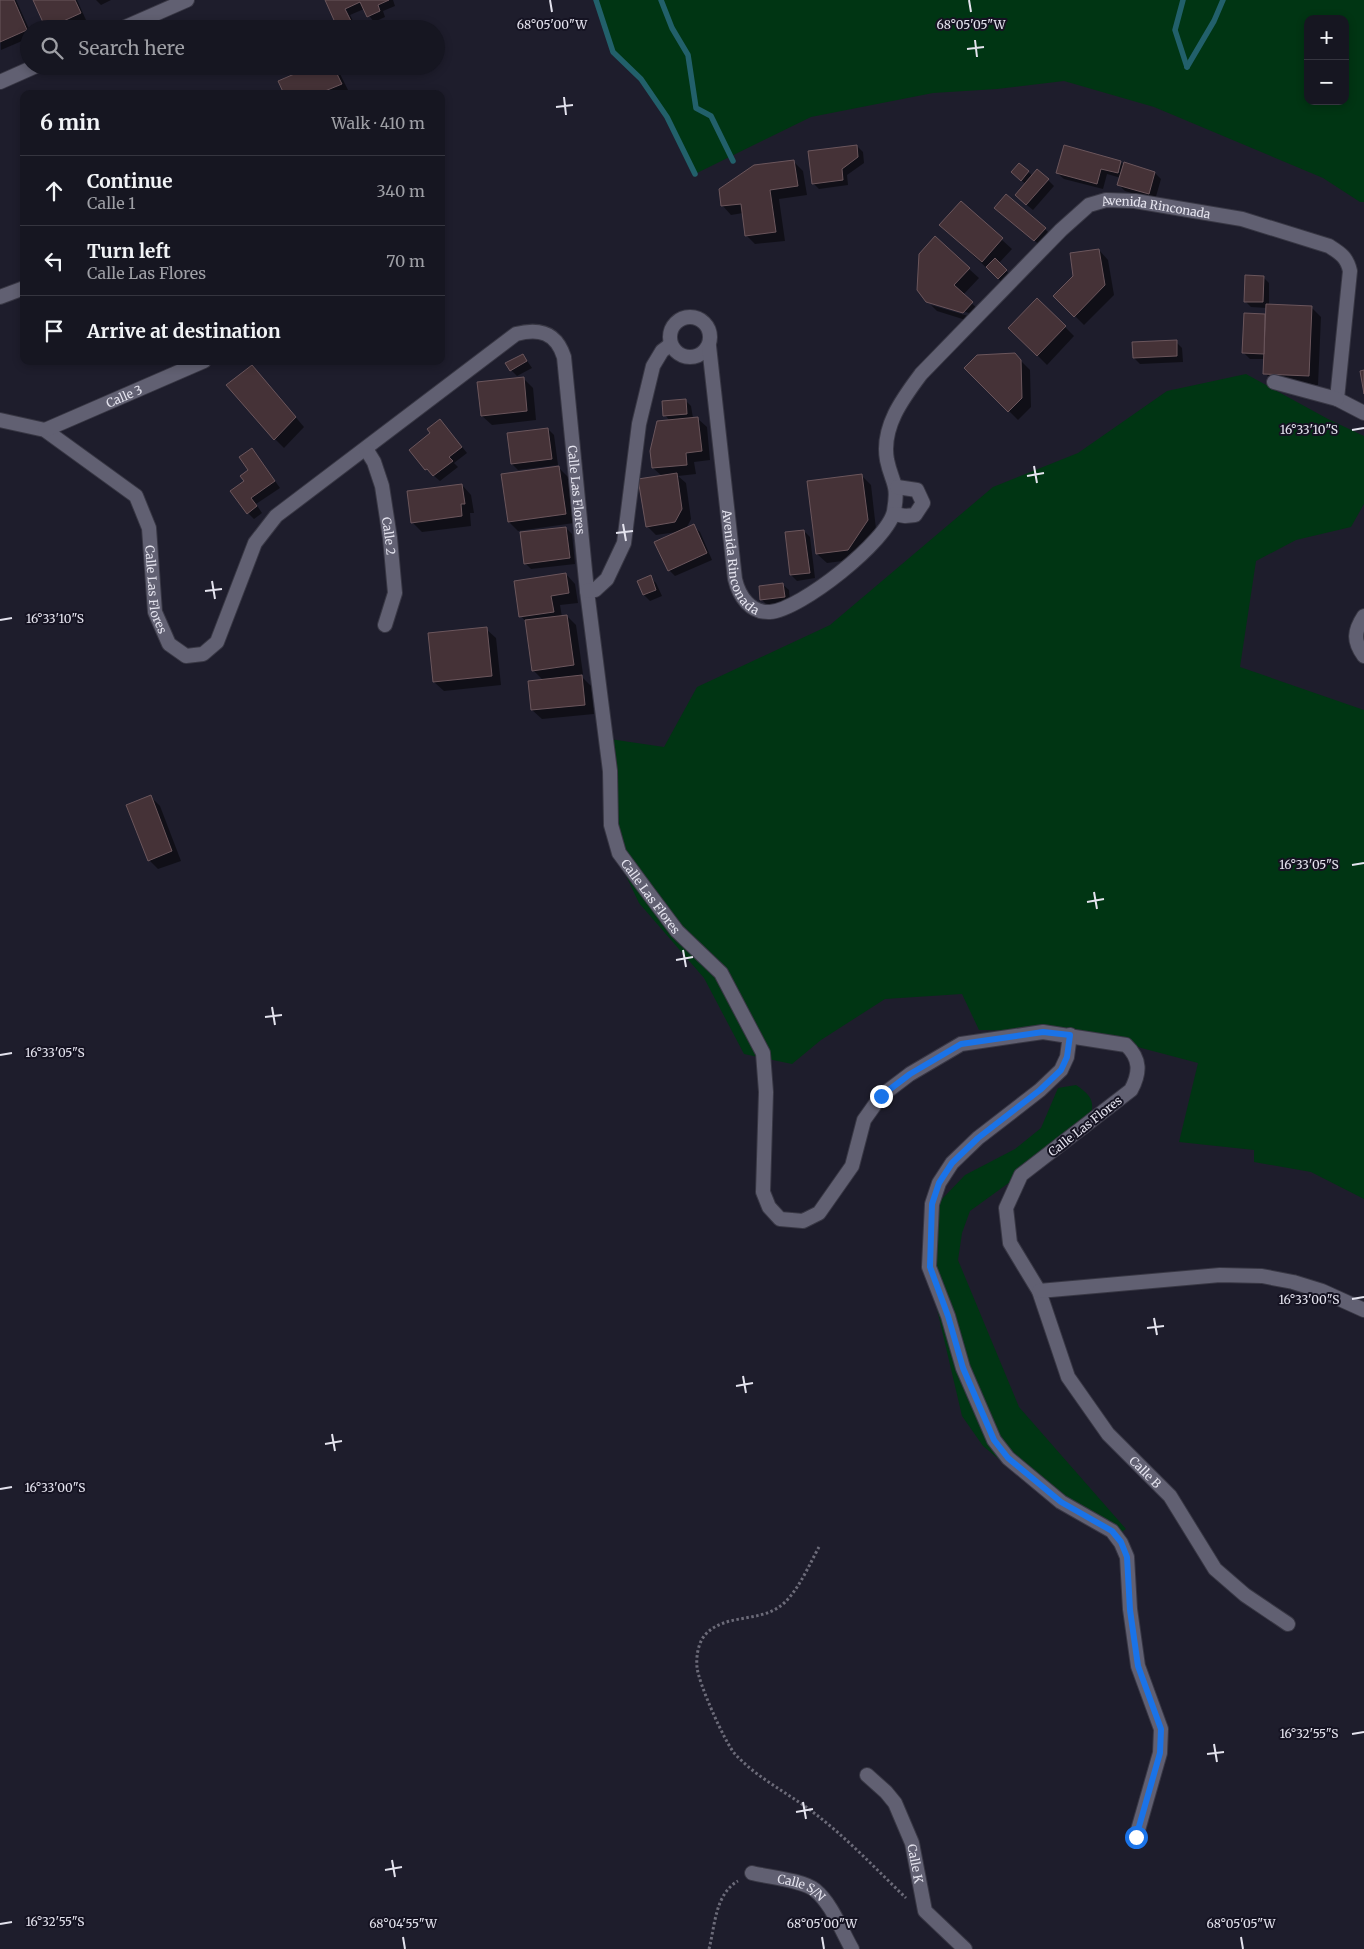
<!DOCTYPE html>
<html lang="en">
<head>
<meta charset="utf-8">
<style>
  body { margin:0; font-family:Merriweather,serif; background:#23232e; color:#f1f3f6 }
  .controls { position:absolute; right:15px; top:15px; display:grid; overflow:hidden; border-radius:10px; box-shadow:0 2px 8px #0003 }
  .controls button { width:45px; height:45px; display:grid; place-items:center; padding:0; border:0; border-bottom:1px solid #35353f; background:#161621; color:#f1f3f6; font:25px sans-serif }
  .stop { position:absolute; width:15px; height:15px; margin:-11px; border:4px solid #1a73e8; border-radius:50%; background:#fff }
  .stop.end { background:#1a73e8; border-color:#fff; box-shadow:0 1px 5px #0008 }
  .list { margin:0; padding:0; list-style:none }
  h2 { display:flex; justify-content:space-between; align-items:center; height:65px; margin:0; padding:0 20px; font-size:21px }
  h2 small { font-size:16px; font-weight:400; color:#9e9fa5 }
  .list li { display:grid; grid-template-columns:32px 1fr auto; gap:15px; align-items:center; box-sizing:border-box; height:70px; padding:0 20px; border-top:1px solid #35353f }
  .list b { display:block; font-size:19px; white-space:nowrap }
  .list p { margin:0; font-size:16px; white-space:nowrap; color:#9e9fa5 }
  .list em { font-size:16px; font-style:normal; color:#9e9fa5 }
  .icon { flex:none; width:28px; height:28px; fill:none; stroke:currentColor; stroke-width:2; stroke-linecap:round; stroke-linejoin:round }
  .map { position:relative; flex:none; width:1364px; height:1949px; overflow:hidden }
  .search { position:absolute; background:#161621; box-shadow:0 2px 8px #0003; left:20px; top:20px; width:425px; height:55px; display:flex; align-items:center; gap:12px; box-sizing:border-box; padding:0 18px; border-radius:28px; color:#9e9fa5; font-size:19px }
  .panel { position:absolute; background:#161621; box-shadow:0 2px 8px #0003; left:20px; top:90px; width:425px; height:275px; border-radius:10px }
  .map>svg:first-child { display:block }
</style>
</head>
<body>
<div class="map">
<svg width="1364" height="1949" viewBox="0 0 1364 1949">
  <rect width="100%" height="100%" fill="#1e1d2c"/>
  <g fill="#003513" fill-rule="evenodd">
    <path d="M 596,0 L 1364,0 L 1364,202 L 1360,202 L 1323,178 L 1154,107 L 1064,81 L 997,89 L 933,93 L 811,117 L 695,174 L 667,117 L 641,79 L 613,52 ZM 1308,19 L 1345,19 L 1345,101 L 1308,101 Z"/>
    <polygon points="1246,374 1328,419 1364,436 1364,504 1351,527 1296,540 1256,561 1240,667 1364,710 1364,1199 1311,1172 1254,1162 1254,1150 1179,1142 1198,1063 1081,1032 979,1030 962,994 885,999 821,1040 792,1064 744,1054 704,978 639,903 608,838 603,738 664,747 697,687 830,625 993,487 1078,453 1167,391"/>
    <path d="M 1076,1085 C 1096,1098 1095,1106 1086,1127 L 970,1211 L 962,1233 L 958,1260 L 1019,1407 L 1126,1529 L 1112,1539 L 1087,1523 L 1056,1507 L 983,1446 L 962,1416 L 926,1262 L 927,1228 L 942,1199 L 965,1175 L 1015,1149 L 1041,1128 L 1058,1088 Z"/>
  </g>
  <g fill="#0007">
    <polygon points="0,0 16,0 29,29 29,38 1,50"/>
    <polygon points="35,0 77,0 86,20 65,29 47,29"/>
    <polygon points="96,0 111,0 101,5"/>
    <polygon points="326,0 393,0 395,6 383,11 385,17 374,22 364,9 350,15 357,29 340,29"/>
    <polygon points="317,66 336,66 350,94 285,94"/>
    <polygon points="857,146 863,152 864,163 847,175 848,185 819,189 813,183"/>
    <polygon points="794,162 803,171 807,195 779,199 785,241 755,244 746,235 743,213 731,215 722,205"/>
    <polygon points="1120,162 1125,166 1125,164 1155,173 1161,179 1155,200 1125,191 1119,185 1121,178 1107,174 1103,189 1064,179 1057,173"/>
    <polygon points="1028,172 1033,176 1048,180 1054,186 1033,210 1022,201 1026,184 1018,178"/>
    <polygon points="961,203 1012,249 999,263 1012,277 1004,284 950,234"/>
    <polygon points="1002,214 1045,229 1051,235 1041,246"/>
    <polygon points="1099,250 1108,260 1114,295 1084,325 1055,296"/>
    <polygon points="969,269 979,278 963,295 981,312 972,322 937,311 931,305 968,316 969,313 927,301"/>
    <polygon points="1263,277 1269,283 1269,306 1311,307 1321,317 1318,385 1274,383 1265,373 1265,359 1250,359 1244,353 1265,315 1267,318 1267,308 1251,307 1245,301"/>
    <polygon points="1065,327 1074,336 1047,365 1019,337"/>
    <polygon points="1176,342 1182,348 1183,362 1140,364 1134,358"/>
    <polygon points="523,355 532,368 517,376 511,370"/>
    <polygon points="1015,355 1030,370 1031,407 1018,420 966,368"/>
    <polygon points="252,366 304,427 284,448 275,439"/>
    <polygon points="523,378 533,388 536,420 492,425 482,416"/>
    <polygon points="685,400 691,406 693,418 697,418 707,427 710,460 694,462 696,474 678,476 686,483 691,519 686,529 693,526 700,532 712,560 675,576 669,570 677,532 656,535 647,526 662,476 653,468 652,451 670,421 665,415"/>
    <polygon points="445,426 467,453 454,463 458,467 440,481 426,469"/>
    <polygon points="548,429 554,435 558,465 518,470 512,464"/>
    <polygon points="252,449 280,488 256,504 262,513 254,519 248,513 246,481 250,470"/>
    <polygon points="558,467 568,477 574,523 518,531 509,522"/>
    <polygon points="862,476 871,485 876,529 858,559 827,563 817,554"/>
    <polygon points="462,485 471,495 474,513 470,513 471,526 422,532 412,522"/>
    <polygon points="566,528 572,534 575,564 531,569 525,563"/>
    <polygon points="804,531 810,537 815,578 797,581 791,575"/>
    <polygon points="566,574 575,584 578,603 560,605 562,617 567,616 576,625 583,674 580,675 591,686 594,714 542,719 532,710 543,680 533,670 527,623 521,616"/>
    <polygon points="650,577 656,583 662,596 650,601 644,595"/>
    <polygon points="782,584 789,590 790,602 767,605 761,599"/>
    <polygon points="486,629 496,638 501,685 444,691 434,682"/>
    <polygon points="151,797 160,806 181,861 158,869 149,860"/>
  </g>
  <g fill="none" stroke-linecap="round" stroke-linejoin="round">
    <g stroke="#22606b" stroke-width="5.5">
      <polyline points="596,0 613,52 641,79 667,117 695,174"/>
      <polyline points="661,0 672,28 688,55 696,108 711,116 733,161"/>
      <polyline points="1183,0 1175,30 1187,67"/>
      <polyline points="1187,67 1214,21 1223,0"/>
    </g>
  </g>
  <g fill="#453237" stroke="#6b565c">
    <polygon points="0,0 14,0 27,30 0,42"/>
    <polygon points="33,0 75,0 81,13 46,29"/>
    <polygon points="325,0 389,0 378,5 380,11 367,17 360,2 345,9 355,29 338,29"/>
    <polygon points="313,66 333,66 342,84 325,91 326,94 284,94 278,81"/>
    <polygon points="857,145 858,157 842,169 843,180 812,184 808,151"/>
    <polygon points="1064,145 1121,161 1118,173 1101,169 1097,184 1056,173"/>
    <polygon points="794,160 798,186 770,190 776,232 745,236 741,204 721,206 719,189 754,165"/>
    <polygon points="1124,162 1155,172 1149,194 1117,185"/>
    <polygon points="1019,163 1029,171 1021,181 1011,172"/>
    <polygon points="1037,169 1049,179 1026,205 1015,195"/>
    <polygon points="1006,194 1046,228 1034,241 994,208"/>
    <polygon points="961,201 1003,238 982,262 939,225"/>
    <polygon points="935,236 970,268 954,285 973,302 963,313 926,302 917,290 919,254"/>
    <polygon points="1099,249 1105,285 1074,317 1053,296 1073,276 1070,253"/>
    <polygon points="995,258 1007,270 998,279 986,267"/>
    <polygon points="1245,275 1264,276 1263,302 1244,302"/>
    <polygon points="1037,298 1066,326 1037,356 1008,328"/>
    <polygon points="1266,304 1312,306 1309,376 1263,374"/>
    <polygon points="1244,313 1265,314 1264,354 1242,353"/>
    <polygon points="1177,340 1177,356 1133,358 1132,342"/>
    <polygon points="1015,353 1021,360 1022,398 1008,412 964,368 977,355"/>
    <polygon points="523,354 527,361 510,371 505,363"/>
    <polygon points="252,365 296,417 274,440 226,385"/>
    <polygon points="1364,370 1364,394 1360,371"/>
    <polygon points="524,377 527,411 481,416 477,382"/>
    <polygon points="686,399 687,414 663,416 662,401"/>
    <polygon points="698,417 702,451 686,453 687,465 652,468 650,451 657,421"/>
    <polygon points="440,419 462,447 449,457 453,461 433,476 427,469 425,470 409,450 430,433 427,429"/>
    <polygon points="548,428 552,459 511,464 507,433"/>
    <polygon points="252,448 275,481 251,498 257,506 247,514 230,491 244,481 240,476 248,470 239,457"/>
    <polygon points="559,466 566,514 508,522 501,474"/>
    <polygon points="677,473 682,509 675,522 646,527 638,479"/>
    <polygon points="862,474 868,520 848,550 816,554 807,481"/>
    <polygon points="462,484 465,504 461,504 462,516 411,523 407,491"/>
    <polygon points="694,524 707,553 668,571 654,542"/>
    <polygon points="566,527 570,558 524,564 520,532"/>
    <polygon points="804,530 810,573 790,575 785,532"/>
    <polygon points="566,573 569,593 551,596 554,612 519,617 514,581"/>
    <polygon points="651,575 656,590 643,595 637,581"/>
    <polygon points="783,583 785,597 760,600 759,586"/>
    <polygon points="567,615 574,665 532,671 525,620"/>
    <polygon points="487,627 492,676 433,682 428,633"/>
    <polygon points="582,675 585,705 531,710 528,681"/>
    <polygon points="151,795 172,851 148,861 126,805"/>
  </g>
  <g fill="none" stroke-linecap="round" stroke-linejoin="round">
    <g stroke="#383744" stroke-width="16">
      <g id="minor">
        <polyline points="121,29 187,0"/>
        <polyline points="0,82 36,66"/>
        <polyline points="0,297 24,288"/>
        <circle cx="690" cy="337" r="20"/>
        <path id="s1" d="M 709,346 L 735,579 C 739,596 750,613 770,612 C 800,610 888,541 894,511 C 899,483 892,484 887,460 C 881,427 903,398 921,374 L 1061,230 L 1089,205 L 1106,200 L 1135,201 L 1242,219 L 1329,246 C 1340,253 1347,257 1350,271 L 1337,399 L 1364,413"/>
        <polyline points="1274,382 1337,399"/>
        <path id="s2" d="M 0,420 L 45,430 L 136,496 L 149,528 L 155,612 L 169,644 L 186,656 L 203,654 L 217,642 L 255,543 L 276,516 L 516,334 C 539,328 556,332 564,357 L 587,591 L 610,771 L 611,825 L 619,853 L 647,891 L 677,931 L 721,973 L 763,1053 L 766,1092 L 763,1192 L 769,1207 L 780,1219 L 803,1221 L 819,1213 L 852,1166 L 864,1120 L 881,1096 L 910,1074 L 961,1044 L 1043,1032 L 1126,1045 C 1141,1059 1140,1073 1131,1090 L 1021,1175 L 1006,1208 L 1010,1243 L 1039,1291 L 1068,1377 L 1108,1434 L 1170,1496 L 1215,1569 L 1245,1595 L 1288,1624"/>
        <path id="s3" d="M 45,430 L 204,361"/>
        <path id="s4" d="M 366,449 L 374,462 L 382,486 L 390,538 L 395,593 L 385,625"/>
        <polyline points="894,514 905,516 915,515 923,503 917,490 897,487"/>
        <polyline points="587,591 595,590 607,579 624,543 639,424 653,366 662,351 670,345"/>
        <path d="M 1364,616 C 1354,631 1353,641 1364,656"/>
        <polyline points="1070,1035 1067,1057 1061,1070 1040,1090 978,1138 952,1163 939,1183 932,1204 929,1267 948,1316 963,1368 994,1440 1008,1458 1061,1502 1112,1531 1121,1543 1127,1557 1130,1609 1138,1666 1161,1729 1160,1753 1136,1837"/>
        <polyline points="1039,1291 1220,1275 1262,1276 1293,1282 1322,1291 1364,1310"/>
        <path id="s5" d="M 867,1775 L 886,1792 L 895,1803 L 912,1843 L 925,1911 L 965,1949"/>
        <path id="s6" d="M 752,1873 C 768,1877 803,1880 815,1890 C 832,1904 841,1930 852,1949"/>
      </g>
    </g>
    <g stroke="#6c6b79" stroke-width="3" stroke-dasharray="2.5 2.5" stroke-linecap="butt">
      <path d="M 819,1547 C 809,1565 796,1596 779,1607 C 758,1622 723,1614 705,1635 C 698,1643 696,1657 697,1667 C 698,1682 725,1743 735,1754 C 758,1779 787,1792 814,1813 C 846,1837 877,1870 906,1898"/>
      <path d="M 709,1949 C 715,1926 715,1894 738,1881"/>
    </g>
    <use href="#minor" stroke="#616072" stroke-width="14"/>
  </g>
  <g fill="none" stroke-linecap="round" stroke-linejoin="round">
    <polyline stroke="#1a73e8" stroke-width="6" points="881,1096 910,1074 961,1044 1043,1032 1070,1035 1067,1057 1061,1070 1040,1090 978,1138 952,1163 939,1183 932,1204 930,1267 948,1316 963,1368 994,1440 1008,1458 1061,1502 1112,1531 1121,1542 1127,1557 1130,1610 1138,1666 1161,1729 1160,1753 1136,1837"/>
  </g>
  <path fill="none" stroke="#e4e3ee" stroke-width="2" d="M 550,0 L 552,12M 969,0 L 971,12M 975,40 L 977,57M 967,49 L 984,47M 564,97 L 566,115M 556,107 L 573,105M 1352,430 L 1364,428M 1034,466 L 1037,483M 1027,476 L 1044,473M 623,524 L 626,541M 616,533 L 633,531M 212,581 L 215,599M 205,591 L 222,589M 0,620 L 12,618M 1352,865 L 1364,863M 1094,892 L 1097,909M 1087,902 L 1104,899M 683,950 L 686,967M 676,960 L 693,957M 272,1007 L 275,1025M 265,1017 L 282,1015M 0,1055 L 12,1053M 1352,1299 L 1364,1297M 1154,1318 L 1157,1335M 1147,1328 L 1164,1326M 743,1376 L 746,1393M 736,1386 L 753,1383M 332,1434 L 335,1451M 325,1444 L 342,1441M 0,1489 L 12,1487M 1352,1734 L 1364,1732M 1214,1744 L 1217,1762M 1207,1754 L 1224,1752M 803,1802 L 806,1819M 796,1812 L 813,1809M 392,1860 L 395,1877M 385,1870 L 402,1867M 0,1924 L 12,1922M 403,1937 L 405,1949M 822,1937 L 824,1949M 1241,1937 L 1243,1949"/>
  <g text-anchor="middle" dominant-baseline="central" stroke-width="4" stroke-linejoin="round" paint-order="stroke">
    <g font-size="12" fill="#e4e3ee" stroke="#151322">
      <text stroke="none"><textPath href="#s1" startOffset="905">Avenida Rinconada</textPath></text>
      <text stroke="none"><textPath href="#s3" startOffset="86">Calle 3</textPath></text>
      <text stroke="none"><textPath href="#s2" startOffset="1004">Calle Las Flores</textPath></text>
      <text stroke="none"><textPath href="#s4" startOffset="91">Calle 2</textPath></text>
      <text stroke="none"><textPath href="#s1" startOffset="220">Avenida Rinconada</textPath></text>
      <text stroke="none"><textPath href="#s2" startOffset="255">Calle Las Flores</textPath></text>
      <text stroke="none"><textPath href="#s2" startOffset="1424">Calle Las Flores</textPath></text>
      <text transform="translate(1085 1126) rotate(-38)">Calle Las Flores</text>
      <text stroke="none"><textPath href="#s2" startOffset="2758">Calle B</textPath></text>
      <text stroke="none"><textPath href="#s5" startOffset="104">Calle K</textPath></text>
      <text stroke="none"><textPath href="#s6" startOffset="52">Calle S/N</textPath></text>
    </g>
  </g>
  <g font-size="12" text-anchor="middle" fill="#e4e3ee" stroke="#151322" stroke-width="4" stroke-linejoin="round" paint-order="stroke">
    <text x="552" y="29">68°05'00"W</text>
    <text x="971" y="29">68°05'05"W</text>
    <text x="1309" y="434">16°33'10"S</text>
    <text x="55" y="623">16°33'10"S</text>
    <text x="1309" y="869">16°33'05"S</text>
    <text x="55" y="1057">16°33'05"S</text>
    <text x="1309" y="1304">16°33'00"S</text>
    <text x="55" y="1492">16°33'00"S</text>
    <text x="1309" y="1738">16°32'55"S</text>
    <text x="55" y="1926">16°32'55"S</text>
    <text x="403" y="1928">68°04'55"W</text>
    <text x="822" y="1928">68°05'00"W</text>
    <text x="1241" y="1928">68°05'05"W</text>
  </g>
</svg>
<div class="controls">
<button>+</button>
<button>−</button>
</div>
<div class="stop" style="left:1136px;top:1837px"></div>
<div class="stop end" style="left:881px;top:1096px"></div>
<div class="search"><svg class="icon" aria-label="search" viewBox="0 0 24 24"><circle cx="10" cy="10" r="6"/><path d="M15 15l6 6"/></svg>Search here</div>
<section class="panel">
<h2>6 min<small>Walk · 410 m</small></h2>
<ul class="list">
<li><svg class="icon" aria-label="ahead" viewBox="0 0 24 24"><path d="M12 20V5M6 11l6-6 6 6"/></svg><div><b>Continue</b><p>Calle 1</p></div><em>340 m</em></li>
<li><svg class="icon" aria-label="left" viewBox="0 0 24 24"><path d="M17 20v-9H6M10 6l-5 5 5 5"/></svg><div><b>Turn left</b><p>Calle Las Flores</p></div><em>70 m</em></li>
<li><svg class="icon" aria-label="arrive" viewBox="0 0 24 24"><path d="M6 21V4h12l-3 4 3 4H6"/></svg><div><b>Arrive at destination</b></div></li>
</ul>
</section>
</div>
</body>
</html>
